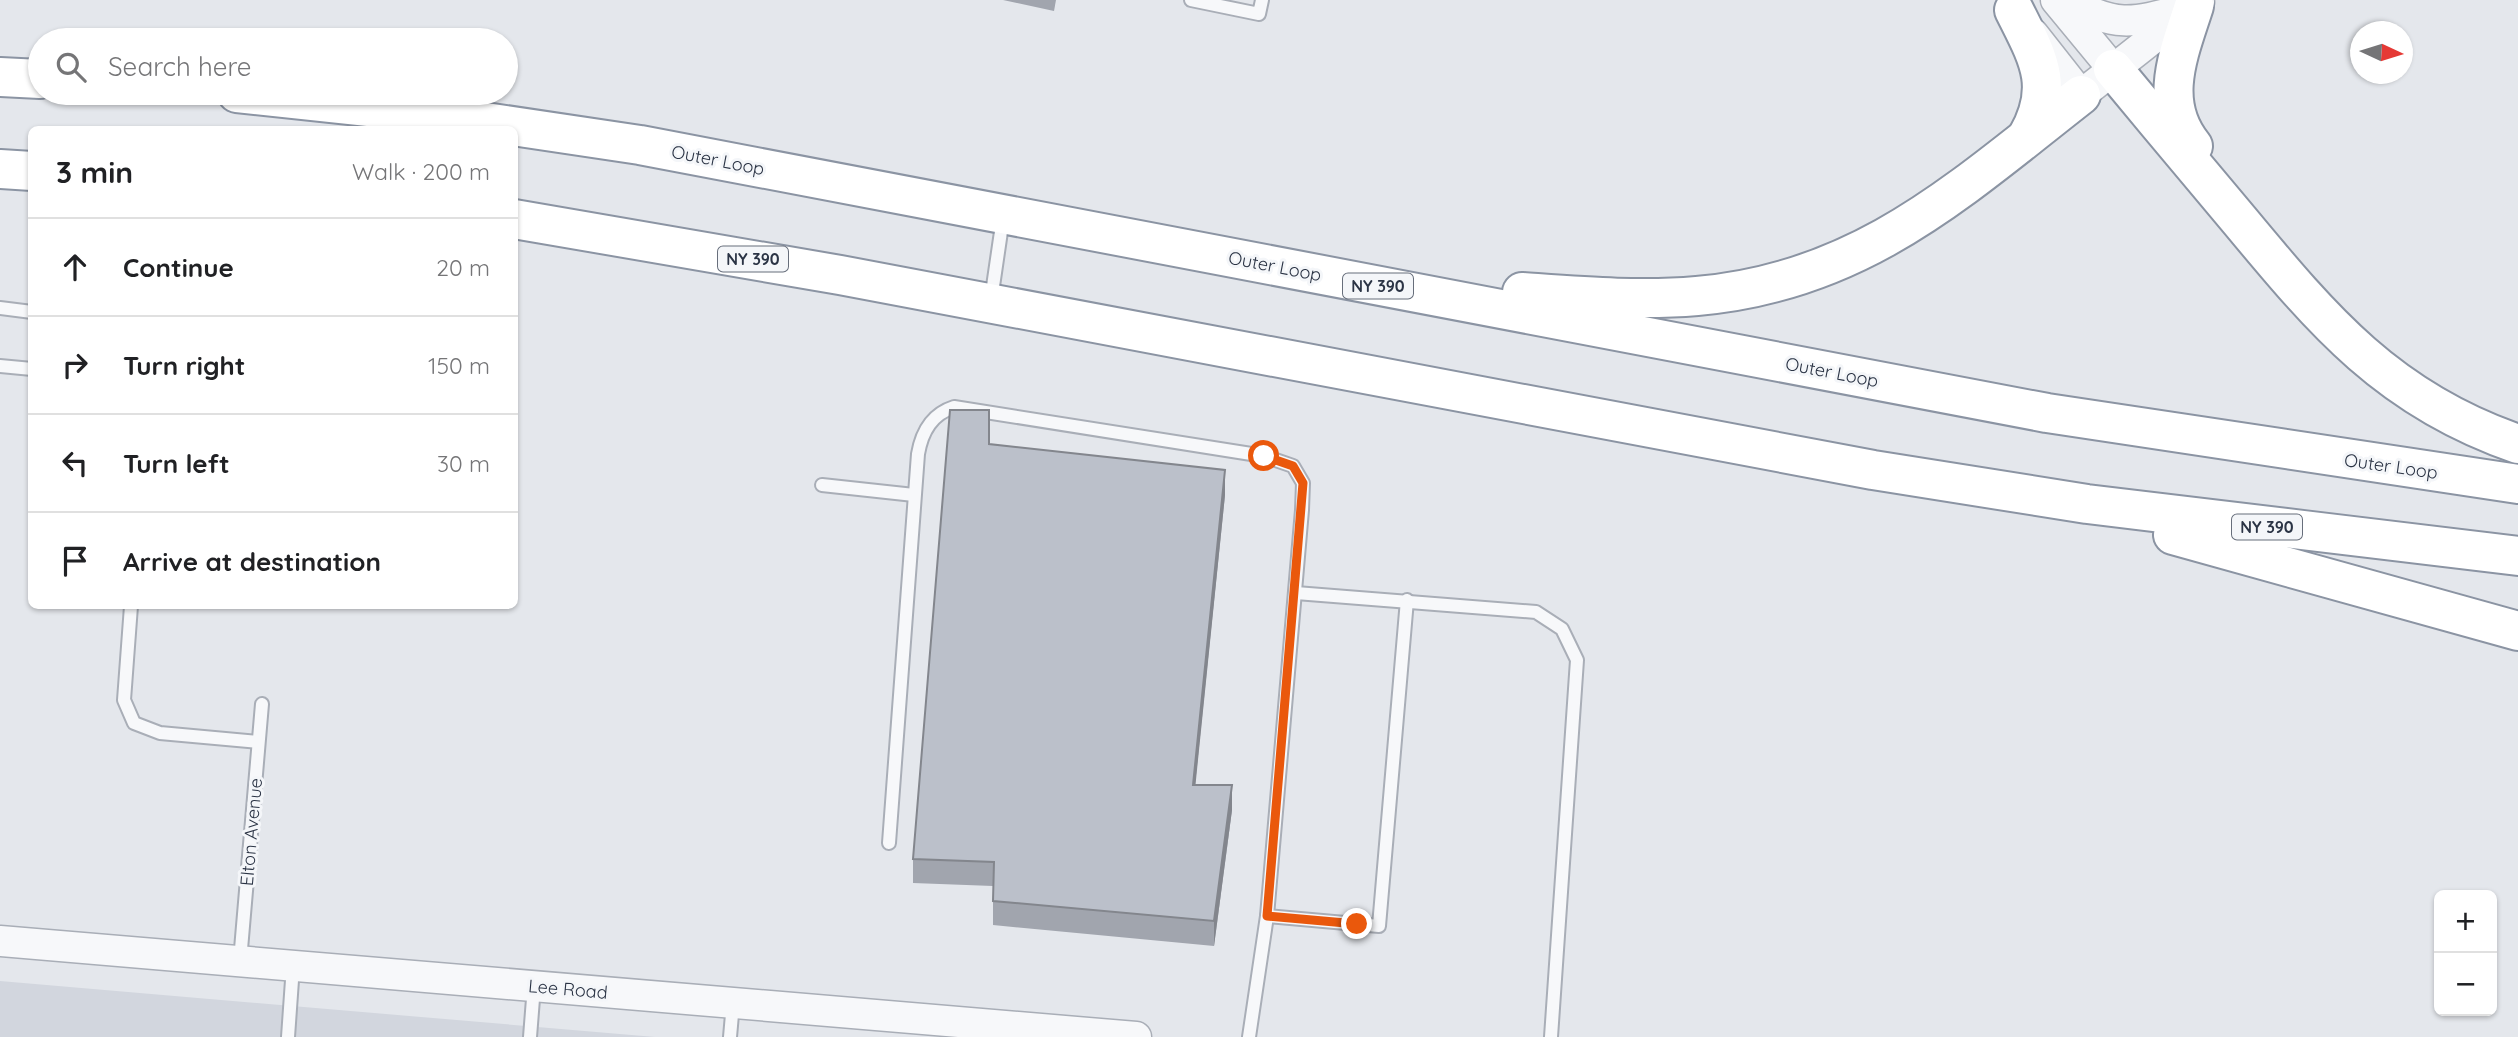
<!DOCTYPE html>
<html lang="en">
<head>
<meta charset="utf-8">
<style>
  body { margin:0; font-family:Quicksand,sans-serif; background:#f6f6f6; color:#202124 }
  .controls { position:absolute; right:21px; bottom:21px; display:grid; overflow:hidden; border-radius:10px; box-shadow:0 2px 5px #0004 }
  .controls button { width:63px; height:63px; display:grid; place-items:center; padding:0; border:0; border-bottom:2px solid #e0e0e0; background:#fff; color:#202124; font:35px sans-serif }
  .compass { position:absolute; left:2350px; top:21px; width:63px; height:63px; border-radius:50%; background:#fff; box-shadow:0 2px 5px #0004; rotate:94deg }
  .stop { position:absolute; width:21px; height:21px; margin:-16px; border:5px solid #ea580c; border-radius:50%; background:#fff }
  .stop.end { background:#ea580c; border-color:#fff; box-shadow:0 2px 7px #0008 }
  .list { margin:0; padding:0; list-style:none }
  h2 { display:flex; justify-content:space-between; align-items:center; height:91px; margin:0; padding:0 28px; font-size:30px }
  h2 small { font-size:23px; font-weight:400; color:#757577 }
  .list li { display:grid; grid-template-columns:46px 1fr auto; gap:21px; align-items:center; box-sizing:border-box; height:98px; padding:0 28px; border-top:2px solid #e0e0e0 }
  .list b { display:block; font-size:26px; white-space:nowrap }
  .list em { font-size:23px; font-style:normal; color:#757577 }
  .icon { flex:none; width:38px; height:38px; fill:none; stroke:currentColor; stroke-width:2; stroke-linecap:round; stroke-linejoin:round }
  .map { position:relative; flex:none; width:2518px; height:1037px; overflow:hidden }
  .search { position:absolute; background:#fff; box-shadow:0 2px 5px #0004; left:28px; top:28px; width:490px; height:77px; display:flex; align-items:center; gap:18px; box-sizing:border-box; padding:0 24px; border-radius:38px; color:#757577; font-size:26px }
  .panel { position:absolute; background:#fff; box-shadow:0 2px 5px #0004; left:28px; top:126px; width:490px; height:483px; border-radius:10px }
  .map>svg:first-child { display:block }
</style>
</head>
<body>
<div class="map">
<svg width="2518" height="1037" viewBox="0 0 2518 1037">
  <rect width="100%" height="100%" fill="#e4e7ec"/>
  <polygon fill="#d2d6de" points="0,981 655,1037 0,1037"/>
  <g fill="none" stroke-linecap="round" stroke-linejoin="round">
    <g stroke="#a9aeb7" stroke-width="16">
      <g id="service">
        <polyline points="1191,0 1259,14 1262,0"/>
        <polyline points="991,300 1003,218"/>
        <polyline points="0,308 32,312"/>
        <polyline points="0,366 32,369"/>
        <polyline points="822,485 914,495"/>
        <polyline points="1296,593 1536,612 1562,629 1577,660 1551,1037"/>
        <polyline points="131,606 124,700 134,723 160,733 258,742"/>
        <path d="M 889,843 L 918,454 C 922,431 932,414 954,407 L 1264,456 L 1293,466 L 1303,483 L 1302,510 L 1267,916 L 1249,1037"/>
        <polyline points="1267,916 1379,926 1407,600"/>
        <polyline points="240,961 262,704"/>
        <polyline points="288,1037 293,966"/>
        <polyline points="530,1037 534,986"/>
        <polyline points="730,1037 733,1003"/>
      </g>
    </g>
    <g stroke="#a9aeb7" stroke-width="33">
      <g id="tertiary">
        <polyline points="2056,0 2113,69"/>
        <path d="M 2069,0 C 2112,28 2134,23 2181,10"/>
        <polyline points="2033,34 2081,95 2199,2"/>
        <polyline points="0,941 1136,1037"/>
      </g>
    </g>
    <g stroke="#8b94a3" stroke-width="42">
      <g id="motorway">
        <path d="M 2014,10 C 2038,58 2056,86 2027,137"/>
        <path d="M 2113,69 C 2155,120 2197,170 2240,221 C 2323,321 2389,400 2518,444"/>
        <polyline points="0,77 40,79"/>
        <polyline points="237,93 425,113 640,145 2047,413 2518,484"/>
        <path d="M 2193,146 C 2157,102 2179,53 2194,6"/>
        <polyline points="0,169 32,171"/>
        <polyline points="514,219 840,275 1873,470 2087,504 2518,556"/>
        <path d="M 1522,292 C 1580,296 1639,301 1697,296 C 1861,282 1958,191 2081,95"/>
        <polyline points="2173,535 2518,631"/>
      </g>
    </g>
    <use href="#service" stroke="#f7f8fa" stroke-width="12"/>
    <use href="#tertiary" stroke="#f7f8fa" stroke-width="30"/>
    <use href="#motorway" stroke="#fff" stroke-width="38"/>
  </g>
  <g fill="#a1a5ae">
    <polygon points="1003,0 1056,0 1054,11"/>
    <polygon points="989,444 1225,495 1195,785 1232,810 1214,946 993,925 993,886 913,883 913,859"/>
  </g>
  <g fill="#83868d">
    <polygon points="1225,470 1225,495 1193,809 1193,785"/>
    <polygon points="1232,785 1232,810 1214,946 1214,921"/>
  </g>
  <polygon fill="#bbc0ca" stroke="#83868d" stroke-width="2" points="950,410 989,410 989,444 1225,470 1193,785 1232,785 1214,921 993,901 994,862 913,859"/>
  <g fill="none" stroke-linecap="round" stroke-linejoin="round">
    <polyline stroke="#ea580c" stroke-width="9" points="1264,456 1293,466 1303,483 1267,916 1357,924"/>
  </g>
  <g text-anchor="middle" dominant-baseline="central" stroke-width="6" stroke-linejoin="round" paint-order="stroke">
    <g fill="#f4f6f9" stroke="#676e7b" stroke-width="2">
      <rect x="718" y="246.5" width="70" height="25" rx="5"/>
      <rect x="1343" y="273.5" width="70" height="25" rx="5"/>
      <rect x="2232" y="514.5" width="70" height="25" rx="5"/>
    </g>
    <g font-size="16" font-weight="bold" fill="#2b3445">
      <text x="753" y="259">NY 390</text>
      <text x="1378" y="286">NY 390</text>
      <text x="2267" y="527">NY 390</text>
    </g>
    <g font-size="18" fill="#2b3445" stroke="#f4f6f9">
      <text transform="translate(718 160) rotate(11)">Outer Loop</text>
      <text transform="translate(1275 266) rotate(11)">Outer Loop</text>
      <text transform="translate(1832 372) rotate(11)">Outer Loop</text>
      <text transform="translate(2391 466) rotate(8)">Outer Loop</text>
      <text transform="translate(251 832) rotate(-85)">Elton Avenue</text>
      <text transform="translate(568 989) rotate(5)">Lee Road</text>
    </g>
  </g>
</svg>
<div class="controls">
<button>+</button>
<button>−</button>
</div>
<svg class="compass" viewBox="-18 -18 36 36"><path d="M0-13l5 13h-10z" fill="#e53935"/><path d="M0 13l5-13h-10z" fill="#757577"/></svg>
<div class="stop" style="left:1264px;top:456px"></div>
<div class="stop end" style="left:1357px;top:924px"></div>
<div class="search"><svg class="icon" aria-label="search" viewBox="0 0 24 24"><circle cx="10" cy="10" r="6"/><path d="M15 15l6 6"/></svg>Search here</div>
<section class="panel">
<h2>3 min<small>Walk · 200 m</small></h2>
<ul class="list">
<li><svg class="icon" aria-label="ahead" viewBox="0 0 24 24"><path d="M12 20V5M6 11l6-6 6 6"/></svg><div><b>Continue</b></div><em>20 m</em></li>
<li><svg class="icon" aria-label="right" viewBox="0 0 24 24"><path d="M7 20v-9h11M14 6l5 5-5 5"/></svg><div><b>Turn right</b></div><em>150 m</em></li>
<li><svg class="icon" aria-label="left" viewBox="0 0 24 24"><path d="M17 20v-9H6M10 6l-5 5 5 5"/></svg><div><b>Turn left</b></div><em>30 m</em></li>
<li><svg class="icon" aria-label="arrive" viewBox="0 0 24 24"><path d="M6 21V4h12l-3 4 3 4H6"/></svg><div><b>Arrive at destination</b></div></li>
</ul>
</section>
</div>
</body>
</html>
